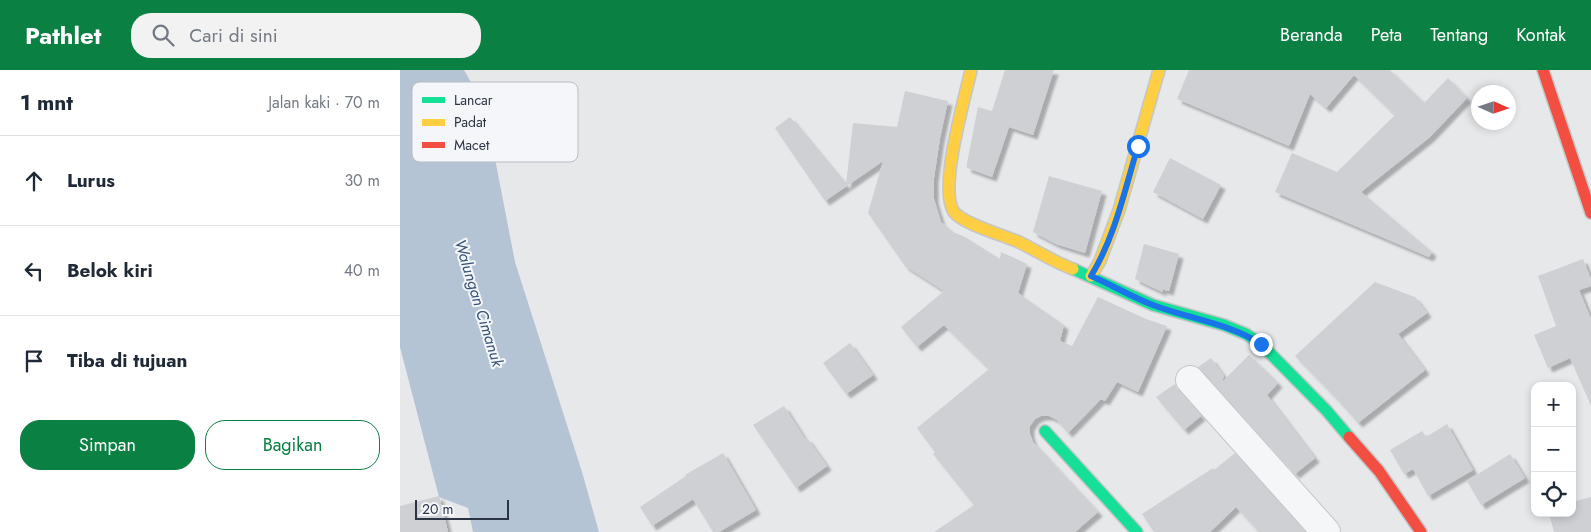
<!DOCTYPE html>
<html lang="id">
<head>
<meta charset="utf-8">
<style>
  body { margin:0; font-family:Jost,sans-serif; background:#f2f2f3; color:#1f2937 }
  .controls { position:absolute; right:15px; bottom:15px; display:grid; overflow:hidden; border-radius:10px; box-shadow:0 2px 8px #0003 }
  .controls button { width:45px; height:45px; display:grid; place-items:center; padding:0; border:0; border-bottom:1px solid #e0e1e3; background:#fff; color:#1f2937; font:25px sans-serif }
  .compass { position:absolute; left:1071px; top:15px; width:45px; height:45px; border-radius:50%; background:#fff; box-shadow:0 2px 8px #0003; rotate:93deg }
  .scale { position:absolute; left:15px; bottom:12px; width:94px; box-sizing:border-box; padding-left:5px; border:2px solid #2b3445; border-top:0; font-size:14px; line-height:18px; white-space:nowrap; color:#2b3445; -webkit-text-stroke:4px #f4f6f9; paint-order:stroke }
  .stop { position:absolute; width:15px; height:15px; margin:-11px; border:4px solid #1a73e8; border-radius:50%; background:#fff }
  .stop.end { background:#1a73e8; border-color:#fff; box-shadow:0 1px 5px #0008 }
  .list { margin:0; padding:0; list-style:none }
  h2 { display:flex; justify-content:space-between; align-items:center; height:65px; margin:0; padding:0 20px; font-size:21px }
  h2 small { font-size:16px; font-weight:400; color:#747a83 }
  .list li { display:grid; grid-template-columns:32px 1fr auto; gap:15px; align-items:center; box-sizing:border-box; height:90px; padding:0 20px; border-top:1px solid #e0e1e3 }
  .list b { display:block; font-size:19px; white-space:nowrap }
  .list em { font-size:16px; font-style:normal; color:#747a83 }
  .actions { display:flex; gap:10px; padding:15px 20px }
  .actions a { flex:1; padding:11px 0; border:1px solid #0b8043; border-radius:20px; text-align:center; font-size:18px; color:#0b8043 }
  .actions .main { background:#0b8043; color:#fff }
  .icon { flex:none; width:28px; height:28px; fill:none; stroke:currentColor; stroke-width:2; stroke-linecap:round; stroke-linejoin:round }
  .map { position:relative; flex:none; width:1191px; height:462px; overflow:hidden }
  header { display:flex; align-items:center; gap:30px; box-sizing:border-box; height:70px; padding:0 25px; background:#0b8043; color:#fff }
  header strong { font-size:24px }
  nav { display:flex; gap:28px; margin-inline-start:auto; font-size:18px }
  .search { width:350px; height:45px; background:#f2f2f3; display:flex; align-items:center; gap:12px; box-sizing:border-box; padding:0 18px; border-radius:20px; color:#747a83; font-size:19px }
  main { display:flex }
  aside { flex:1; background:#fff }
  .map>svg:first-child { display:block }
</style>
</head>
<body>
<header>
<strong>Pathlet</strong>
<div class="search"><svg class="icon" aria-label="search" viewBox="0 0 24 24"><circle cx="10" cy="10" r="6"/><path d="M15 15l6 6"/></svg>Cari di sini</div>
<nav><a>Beranda</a><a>Peta</a><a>Tentang</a><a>Kontak</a></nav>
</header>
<main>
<aside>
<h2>1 mnt<small>Jalan kaki · 70 m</small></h2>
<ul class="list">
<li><svg class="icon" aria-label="ahead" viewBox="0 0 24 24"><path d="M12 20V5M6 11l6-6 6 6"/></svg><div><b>Lurus</b></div><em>30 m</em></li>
<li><svg class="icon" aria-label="left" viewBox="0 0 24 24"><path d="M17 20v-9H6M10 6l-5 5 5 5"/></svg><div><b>Belok kiri</b></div><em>40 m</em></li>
<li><svg class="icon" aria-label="arrive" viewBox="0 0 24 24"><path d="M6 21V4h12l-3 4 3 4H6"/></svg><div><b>Tiba di tujuan</b></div></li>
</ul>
<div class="actions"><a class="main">Simpan</a><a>Bagikan</a></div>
</aside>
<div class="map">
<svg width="1191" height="462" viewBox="0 0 1191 462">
  <defs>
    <filter id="shadow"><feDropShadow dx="4.5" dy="4.5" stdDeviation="1" flood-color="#0004"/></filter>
  </defs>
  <rect width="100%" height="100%" fill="#e6e8ea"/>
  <polygon fill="#b4c4d5" points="0,0 64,0 85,37 115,192 182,402 199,462 73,462 68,438 39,427 0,277"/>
  <g fill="#ced0d3" filter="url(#shadow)">
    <polygon points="605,0 654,0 633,65 609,57 592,107 567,98 567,93 578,37 592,41"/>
    <polygon points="789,0 990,0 1024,33 1048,8 1067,28 1030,67 961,122 1032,182 1029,187 875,122 892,83 937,102 995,45 954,5 926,38 910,24 889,76 777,29"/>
    <polygon points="505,21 548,31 540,68 534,108 534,129 541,152 553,162 565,167 600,189 601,182 627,194 618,223 664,255 660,271 672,276 698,227 746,249 767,256 738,322 717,312 705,331 701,329 668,363 657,350 649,346 641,346 635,349 630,356 630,364 633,372 698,442 675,462 534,462 574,435 533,384 535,382 517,358 589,299 544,255 517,277 501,257 544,221 505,196 468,143 483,91 425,131 375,58 390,47 446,115 453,53 497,57"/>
    <polygon points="770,88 821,115 803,149 753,122"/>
    <polygon points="649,106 702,121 685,183 656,174 633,162"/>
    <polygon points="744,174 779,184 769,221 761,219 763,222 758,220 735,209"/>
    <polygon points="1183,189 1191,209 1191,216 1179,220 1191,249 1191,336 1170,288 1148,298 1134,265 1156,256 1138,206"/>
    <polygon points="975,212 1015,227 1027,243 998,264 1025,300 958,353 937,329 895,286"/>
    <polygon points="450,273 473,305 446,324 423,293"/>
    <polygon points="849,285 878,313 867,325 915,388 895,404 798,297 811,288 824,306 822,312"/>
    <polygon points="775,314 778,320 801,346 784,360 756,327"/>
    <polygon points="384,336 405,369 407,368 427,396 396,418 353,355"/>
    <polygon points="1047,354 1073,400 1028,426 1013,399 1004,404 990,380 1022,361 1026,367"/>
    <polygon points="323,383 356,440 319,462 313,462 293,429 252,456 240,437 286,406 285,405"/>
    <polygon points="835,383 905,462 859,462 836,437 810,462 754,462 742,444 813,398 814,400"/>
    <polygon points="1110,384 1125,408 1081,435 1067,411"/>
    <polygon points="39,426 48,462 0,462 0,436"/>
    <polygon points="1191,427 1191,462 1154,462 1149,443 1172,443 1172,432"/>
  </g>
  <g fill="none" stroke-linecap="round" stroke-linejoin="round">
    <g stroke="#c4c6c8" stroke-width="30">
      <polyline id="street" points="790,310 926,462"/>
    </g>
    <g stroke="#c4c6c8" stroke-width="14">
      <g id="fast">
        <polyline points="673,199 753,235 824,255 846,264 861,274 926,340 949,367"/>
        <polyline points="645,361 737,462"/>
      </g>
    </g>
    <g stroke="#c4c6c8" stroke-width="14">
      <g id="slow">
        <path d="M 571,0 C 565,28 538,119 554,142 C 563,154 603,165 619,172 C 637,181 654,192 673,199"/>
        <polyline points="691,206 700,191 719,140 759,0"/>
      </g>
    </g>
    <g stroke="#c4c6c8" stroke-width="14">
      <g id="jam">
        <polyline points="1143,0 1191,143"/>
        <polyline points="949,367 979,401 1021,462"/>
      </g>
    </g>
    <use href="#street" stroke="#f5f6f7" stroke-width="28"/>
    <use href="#fast" stroke="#16e098" stroke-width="11"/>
    <use href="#slow" stroke="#ffcf43" stroke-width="11"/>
    <use href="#jam" stroke="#f24e42" stroke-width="11"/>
  </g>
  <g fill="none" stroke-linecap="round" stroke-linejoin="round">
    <path stroke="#1a73e8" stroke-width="6" d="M 738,76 C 725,119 715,167 691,206 C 712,215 732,227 753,235 C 790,249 828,253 861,274"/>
  </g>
  <g text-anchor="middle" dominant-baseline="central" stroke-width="4" stroke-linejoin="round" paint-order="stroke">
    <g font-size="16" font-style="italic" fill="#34527a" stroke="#f4f6f9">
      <text transform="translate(79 233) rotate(73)">Walungan Cimanuk</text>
    </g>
  </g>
  <rect x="12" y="12" width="166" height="80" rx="8" fill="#f4f6f9" stroke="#b8bcc3" stroke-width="1"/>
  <rect x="22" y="27" width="23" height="6" fill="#16e098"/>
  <rect x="22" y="49" width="23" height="7" fill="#ffcf43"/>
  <rect x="22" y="72" width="23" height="6" fill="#f24e42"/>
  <g font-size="14" fill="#2b3445">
    <text x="54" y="35">Lancar</text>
    <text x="54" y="57">Padat</text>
    <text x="54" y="80">Macet</text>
  </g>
</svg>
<div class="controls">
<button>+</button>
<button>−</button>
<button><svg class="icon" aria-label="locate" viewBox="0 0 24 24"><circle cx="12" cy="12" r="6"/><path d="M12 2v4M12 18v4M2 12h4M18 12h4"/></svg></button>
</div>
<svg class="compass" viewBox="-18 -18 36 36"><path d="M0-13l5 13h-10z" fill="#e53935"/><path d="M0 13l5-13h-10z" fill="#747a83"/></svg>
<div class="scale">20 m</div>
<div class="stop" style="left:738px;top:76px"></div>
<div class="stop end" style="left:861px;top:274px"></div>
</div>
</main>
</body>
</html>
